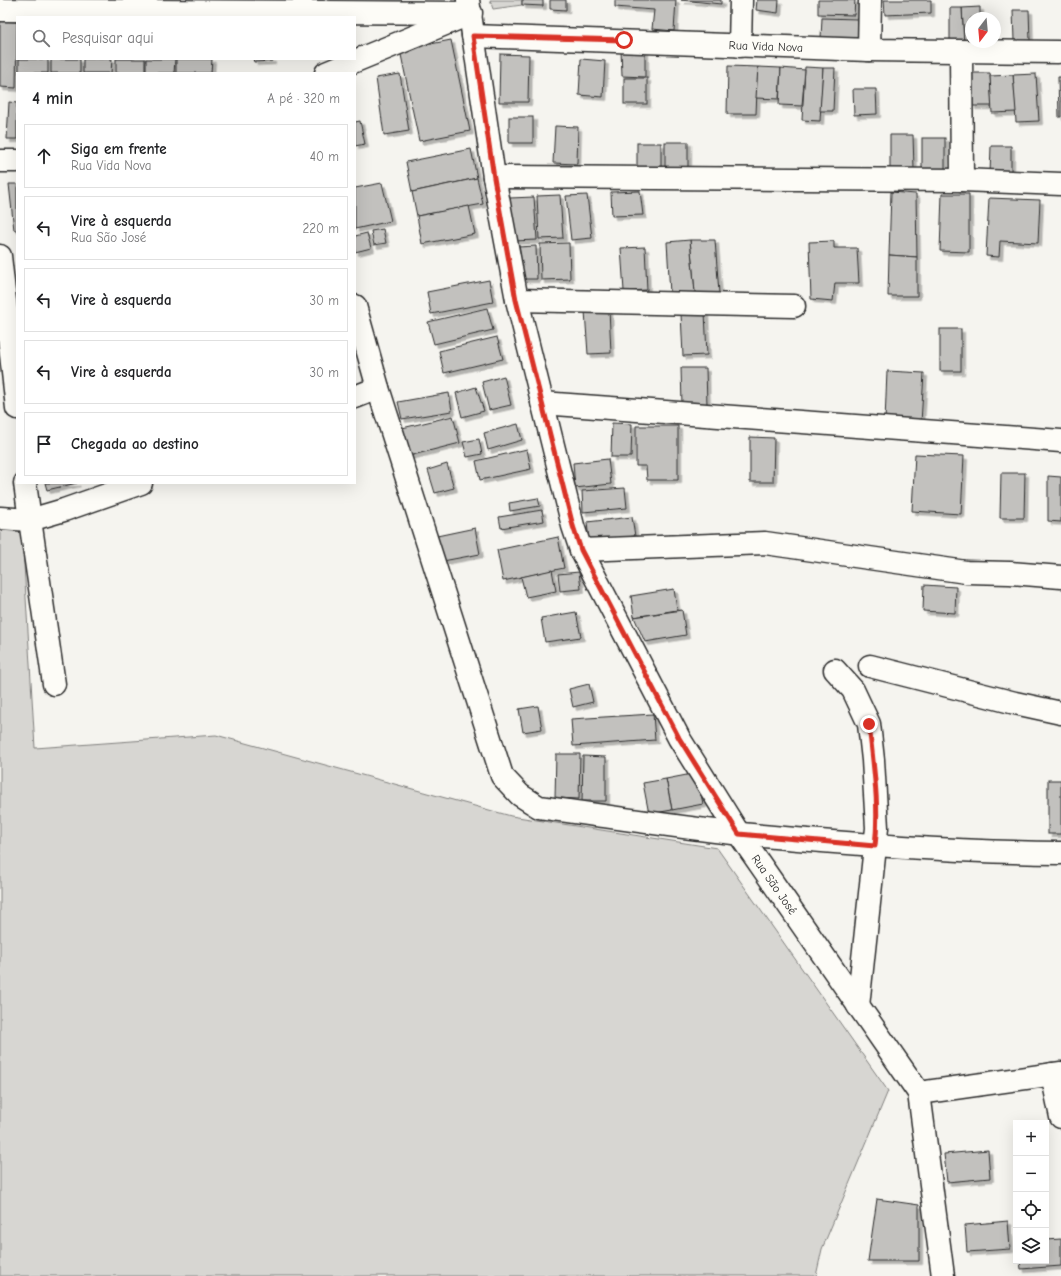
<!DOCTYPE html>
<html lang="pt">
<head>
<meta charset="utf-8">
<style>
  body { margin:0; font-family:"Comic Neue",sans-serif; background:#f6f6f6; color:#202124 }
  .controls { position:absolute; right:12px; bottom:12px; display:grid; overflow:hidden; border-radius:0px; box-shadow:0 4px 16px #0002 }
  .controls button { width:36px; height:36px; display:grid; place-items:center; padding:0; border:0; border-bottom:1px solid #e0e0e0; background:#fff; color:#202124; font:20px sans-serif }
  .compass { position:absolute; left:965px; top:12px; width:36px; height:36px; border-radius:50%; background:#fff; box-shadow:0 4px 16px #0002; rotate:196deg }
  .stop { position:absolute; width:12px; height:12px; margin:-9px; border:3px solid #d93025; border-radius:50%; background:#fff }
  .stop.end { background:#d93025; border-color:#fff; box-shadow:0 1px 4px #0008 }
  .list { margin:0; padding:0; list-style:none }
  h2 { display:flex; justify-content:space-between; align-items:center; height:52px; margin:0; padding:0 16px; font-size:17px }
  h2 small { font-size:13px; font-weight:400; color:#757577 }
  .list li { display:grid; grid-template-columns:26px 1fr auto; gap:12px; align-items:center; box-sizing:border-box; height:64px; margin:0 8px 8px; padding:0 8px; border:1px solid #e0e0e0; border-radius:0px }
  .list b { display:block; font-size:15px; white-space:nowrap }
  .list p { margin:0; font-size:13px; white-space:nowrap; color:#757577 }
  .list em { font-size:13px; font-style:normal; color:#757577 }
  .icon { flex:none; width:22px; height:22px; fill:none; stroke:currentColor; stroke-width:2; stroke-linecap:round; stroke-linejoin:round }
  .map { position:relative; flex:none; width:1061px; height:1276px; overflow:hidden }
  .search { position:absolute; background:#fff; box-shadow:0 4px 16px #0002; left:16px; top:16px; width:340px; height:44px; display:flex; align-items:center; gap:10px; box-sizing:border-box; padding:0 14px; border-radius:0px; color:#757577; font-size:15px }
  .panel { position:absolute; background:#fff; box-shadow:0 4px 16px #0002; left:16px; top:72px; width:340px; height:412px; border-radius:0px }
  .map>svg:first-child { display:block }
</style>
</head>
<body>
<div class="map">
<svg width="1061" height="1276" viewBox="0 0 1061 1276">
  <defs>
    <filter id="shadow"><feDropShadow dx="3.5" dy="3.5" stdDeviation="0" flood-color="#0004"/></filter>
  </defs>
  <rect width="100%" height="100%" fill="#f5f4ef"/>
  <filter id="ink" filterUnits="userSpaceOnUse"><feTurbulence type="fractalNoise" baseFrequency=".025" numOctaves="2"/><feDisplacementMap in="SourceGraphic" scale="8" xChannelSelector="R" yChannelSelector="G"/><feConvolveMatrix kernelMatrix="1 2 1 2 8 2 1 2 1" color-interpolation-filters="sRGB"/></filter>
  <g filter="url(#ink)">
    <g fill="#d7d6d2" stroke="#81807e">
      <polygon points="490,0 522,0 522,5 493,9"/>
      <polygon points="0,529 22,531 35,748 216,735 511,816 717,848 888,1091 822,1249 816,1276 0,1276"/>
    </g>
    <g fill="#c2c1be" stroke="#2b2b2b" filter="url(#shadow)">
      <polygon points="522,0 543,0 543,6 522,5"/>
      <polygon points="550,0 566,0 566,10 550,9"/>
      <polygon points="615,0 676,0 674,31 652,29 654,10 615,7"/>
      <polygon points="681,0 721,0 721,4"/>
      <polygon points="757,0 779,0 778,13 756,10"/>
      <polygon points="818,0 855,0 854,15 818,14"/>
      <polygon points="884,0 931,0 931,13 885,15"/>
      <polygon points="980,7 980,18 971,18 971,42 964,45 962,8"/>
      <polygon points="950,8 962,8 964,45 950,46"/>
      <polygon points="1013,10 1029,10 1030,41 1014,41"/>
      <polygon points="822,18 858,19 858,39 821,38"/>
      <polygon points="0,21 17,22 16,88 0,87"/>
      <polygon points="451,40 470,131 419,141 400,50"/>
      <polygon points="621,50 645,50 645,77 622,76"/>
      <polygon points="500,54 529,55 528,102 499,102"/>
      <rect x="19" y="59" width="29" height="14"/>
      <rect x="51" y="59" width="29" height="14"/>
      <polygon points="83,59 112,59 111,73 83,73"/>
      <rect x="116" y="59" width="29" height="14"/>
      <polygon points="146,59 175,59 174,73 146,73"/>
      <polygon points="176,59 212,59 211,73 176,73"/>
      <polygon points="253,59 272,59 272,61 254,62"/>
      <polygon points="581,59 605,61 603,97 579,95"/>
      <polygon points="728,66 758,67 756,114 727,114"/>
      <polygon points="758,67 781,68 779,99 756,98"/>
      <polygon points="805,67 823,68 820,121 802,120"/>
      <polygon points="781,68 805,70 802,106 779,105"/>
      <polygon points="823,68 835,68 833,111 820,111"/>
      <polygon points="972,73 990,73 992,106 972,106"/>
      <polygon points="400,74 409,131 384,135 376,78"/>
      <polygon points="1036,74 1039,121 1016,122 1013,75"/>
      <polygon points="1013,75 1016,112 992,113 990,76"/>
      <polygon points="1058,77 1061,77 1061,117 1059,117"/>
      <rect x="624" y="78" width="23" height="26"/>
      <polygon points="853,89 876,89 877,114 854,115"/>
      <polygon points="9,102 17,103 17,139 7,139"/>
      <rect x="509" y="117" width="24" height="26"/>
      <polygon points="360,121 365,144 355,146 355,122"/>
      <polygon points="555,126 578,127 577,164 553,163"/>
      <polygon points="890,135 913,135 914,169 890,169"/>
      <rect x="922" y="138" width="23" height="34"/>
      <rect x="665" y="142" width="23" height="26"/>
      <rect x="637" y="143" width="24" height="26"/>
      <polygon points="991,146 1011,146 1011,174 990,174"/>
      <polygon points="471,149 477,178 412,192 406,162"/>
      <polygon points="477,178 483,204 417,216 412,192"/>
      <polygon points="382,183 391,221 355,229 355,188"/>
      <polygon points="9,184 17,184 17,230 14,230"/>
      <polygon points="640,191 643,215 612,216 611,192"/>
      <polygon points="891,192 916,194 917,257 889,255"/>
      <polygon points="942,194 969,194 969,252 940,251"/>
      <polygon points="560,195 563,238 539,239 537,196"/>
      <polygon points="587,195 592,238 571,240 566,196"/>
      <polygon points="534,197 537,240 513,241 510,198"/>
      <polygon points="989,198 1040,200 1038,243 1000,241 999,257 986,256"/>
      <polygon points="469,206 475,234 422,244 417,216"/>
      <polygon points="383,229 386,243 374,245 371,231"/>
      <polygon points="367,233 371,248 355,252 355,236"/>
      <polygon points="690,240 715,240 719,293 695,293"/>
      <polygon points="690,240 695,293 670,294 667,242"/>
      <polygon points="834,241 834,248 857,248 859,283 835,283 833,301 811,299 809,242"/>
      <polygon points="569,243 570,279 541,280 540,244"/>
      <polygon points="536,246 537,279 519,279 518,247"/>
      <polygon points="645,247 647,290 624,291 621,248"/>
      <polygon points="889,255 917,257 917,296 888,296"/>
      <polygon points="489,280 493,302 431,314 427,292"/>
      <polygon points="487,308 493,330 434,344 428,322"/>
      <polygon points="609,309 611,353 588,354 585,311"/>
      <polygon points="705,312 707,355 683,356 681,314"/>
      <rect x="940" y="329" width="21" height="42"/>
      <polygon points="497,337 503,359 444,373 439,351"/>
      <polygon points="681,368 706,368 707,405 682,405"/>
      <polygon points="887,371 924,373 921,423 885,421"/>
      <polygon points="504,376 511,405 489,410 482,382"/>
      <polygon points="476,387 484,411 462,417 456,393"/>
      <polygon points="449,393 452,411 402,419 398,402"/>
      <polygon points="453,416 460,443 405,457 398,429"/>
      <polygon points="612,423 632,424 631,457 611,457"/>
      <polygon points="518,424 522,440 488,450 484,433"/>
      <polygon points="636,426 678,426 678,480 647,480 646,466 636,466"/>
      <polygon points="750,437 774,438 773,482 750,482"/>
      <polygon points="479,439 482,454 467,457 463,442"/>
      <polygon points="527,449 531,469 480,480 476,461"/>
      <polygon points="915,454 964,456 961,514 912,511"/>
      <polygon points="608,459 611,484 575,488 573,463"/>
      <polygon points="447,464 454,488 435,493 428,470"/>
      <polygon points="1001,473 1025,473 1024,518 1000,518"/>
      <polygon points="1048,476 1061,477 1061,522 1048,521"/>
      <polygon points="45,483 77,483 47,490"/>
      <polygon points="625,488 627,508 583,512 582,491"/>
      <polygon points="538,498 540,506 510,511 509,503"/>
      <polygon points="542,510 544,521 501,528 499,517"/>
      <polygon points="632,517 635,536 589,541 587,522"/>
      <polygon points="475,528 480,554 443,561 437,536"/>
      <polygon points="558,537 564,568 503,581 497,550"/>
      <polygon points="552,570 556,591 526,597 521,577"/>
      <polygon points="579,572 581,589 560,591 558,574"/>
      <polygon points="924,585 956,587 955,613 923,611"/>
      <polygon points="674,589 677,610 634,617 631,596"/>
      <polygon points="682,610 686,635 645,642 634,617"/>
      <polygon points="576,612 581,637 545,642 541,618"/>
      <polygon points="589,684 593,702 573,707 569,689"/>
      <polygon points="538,706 542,729 523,732 519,709"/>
      <polygon points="653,714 655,740 573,746 571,719"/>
      <polygon points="556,754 580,754 579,799 555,798"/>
      <polygon points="583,756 606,757 606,801 582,801"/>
      <polygon points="697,773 703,804 672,810 666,779"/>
      <polygon points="666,779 672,810 649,814 643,783"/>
      <rect x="1048" y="780" width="13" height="54"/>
      <polygon points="988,1150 990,1178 947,1182 944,1154"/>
      <polygon points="877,1199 919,1205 919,1261 868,1261"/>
      <polygon points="1008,1221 1010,1249 967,1252 965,1225"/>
      <polygon points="1061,1239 1061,1266 1021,1269 1020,1261 1046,1261 1046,1240"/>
    </g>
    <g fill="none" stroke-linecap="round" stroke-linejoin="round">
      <g stroke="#2b2b2b" stroke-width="25">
        <g id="minor">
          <path id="s1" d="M 468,0 L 494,177 L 517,300 L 573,526 L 581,550 L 679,738 L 739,834 L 919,1093 L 943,1276"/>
          <polyline points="0,10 471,13"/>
          <path id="s2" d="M 473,36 L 869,50 L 1058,52"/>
          <polyline points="740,46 741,0"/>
          <polyline points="869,50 870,0"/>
          <polyline points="961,52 962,180 1061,184"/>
          <polyline points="326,73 462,17"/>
          <polyline points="0,161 17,161"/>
          <polyline points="494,177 962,180"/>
          <polyline points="0,256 17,408"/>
          <polyline points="517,300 794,306"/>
          <path d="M 355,306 L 378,388 L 502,776 L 520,795 L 539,807 C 606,816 673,827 741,834 C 847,844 954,852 1061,853"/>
          <polyline points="355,397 378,388"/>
          <polyline points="542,403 1061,441"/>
          <polyline points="25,483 30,520 54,684"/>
          <polyline points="0,518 30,520 64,510 141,483"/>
          <polyline points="581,550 765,543 966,572 1010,573 1061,577"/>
          <polyline points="870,666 1015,703 1061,713"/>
          <polyline points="835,670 853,690 869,724 873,760 877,828 858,1006"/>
          <polyline points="1052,1074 1061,1117"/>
          <polyline points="919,1093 1061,1073"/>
        </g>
      </g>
      <use href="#minor" stroke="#fdfcf7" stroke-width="22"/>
    </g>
  </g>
  <g fill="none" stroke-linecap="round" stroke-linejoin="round" filter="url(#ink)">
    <path stroke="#d93025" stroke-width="5" d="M 624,40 L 473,36 L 494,178 L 516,300 L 573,526 L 581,550 L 679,738 L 739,834 L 875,846 C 880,806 873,764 869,724"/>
  </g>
  <g text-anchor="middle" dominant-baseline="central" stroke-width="3" stroke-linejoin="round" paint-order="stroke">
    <g font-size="12" fill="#2b2b2b" stroke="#fdfcf7">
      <text stroke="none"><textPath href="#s2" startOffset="293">Rua Vida Nova</textPath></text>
      <text stroke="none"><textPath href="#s1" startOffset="949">Rua São José</textPath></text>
    </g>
  </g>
</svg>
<div class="controls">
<button>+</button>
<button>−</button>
<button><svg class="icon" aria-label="locate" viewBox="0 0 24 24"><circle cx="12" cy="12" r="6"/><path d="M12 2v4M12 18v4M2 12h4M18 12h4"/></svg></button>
<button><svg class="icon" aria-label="layers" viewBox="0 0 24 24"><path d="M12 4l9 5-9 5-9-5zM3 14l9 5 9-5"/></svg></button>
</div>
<svg class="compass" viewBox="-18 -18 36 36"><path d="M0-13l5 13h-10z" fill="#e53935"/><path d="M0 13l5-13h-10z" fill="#757577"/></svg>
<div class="stop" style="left:624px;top:40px"></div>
<div class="stop end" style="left:869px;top:724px"></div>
<div class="search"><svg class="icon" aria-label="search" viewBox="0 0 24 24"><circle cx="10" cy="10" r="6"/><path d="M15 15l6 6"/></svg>Pesquisar aqui</div>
<section class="panel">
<h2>4 min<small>A pé · 320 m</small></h2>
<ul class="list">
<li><svg class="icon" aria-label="ahead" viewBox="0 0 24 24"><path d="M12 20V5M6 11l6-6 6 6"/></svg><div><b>Siga em frente</b><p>Rua Vida Nova</p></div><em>40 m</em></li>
<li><svg class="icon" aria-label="left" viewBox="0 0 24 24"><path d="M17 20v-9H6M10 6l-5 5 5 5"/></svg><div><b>Vire à esquerda</b><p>Rua São José</p></div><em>220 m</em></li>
<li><svg class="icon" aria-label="left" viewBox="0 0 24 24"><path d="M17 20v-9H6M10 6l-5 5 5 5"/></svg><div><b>Vire à esquerda</b></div><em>30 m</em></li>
<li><svg class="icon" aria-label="left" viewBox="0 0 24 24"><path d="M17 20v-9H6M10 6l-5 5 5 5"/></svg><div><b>Vire à esquerda</b></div><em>30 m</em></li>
<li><svg class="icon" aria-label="arrive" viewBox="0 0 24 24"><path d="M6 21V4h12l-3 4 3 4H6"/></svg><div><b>Chegada ao destino</b></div></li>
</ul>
</section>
</div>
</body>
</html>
